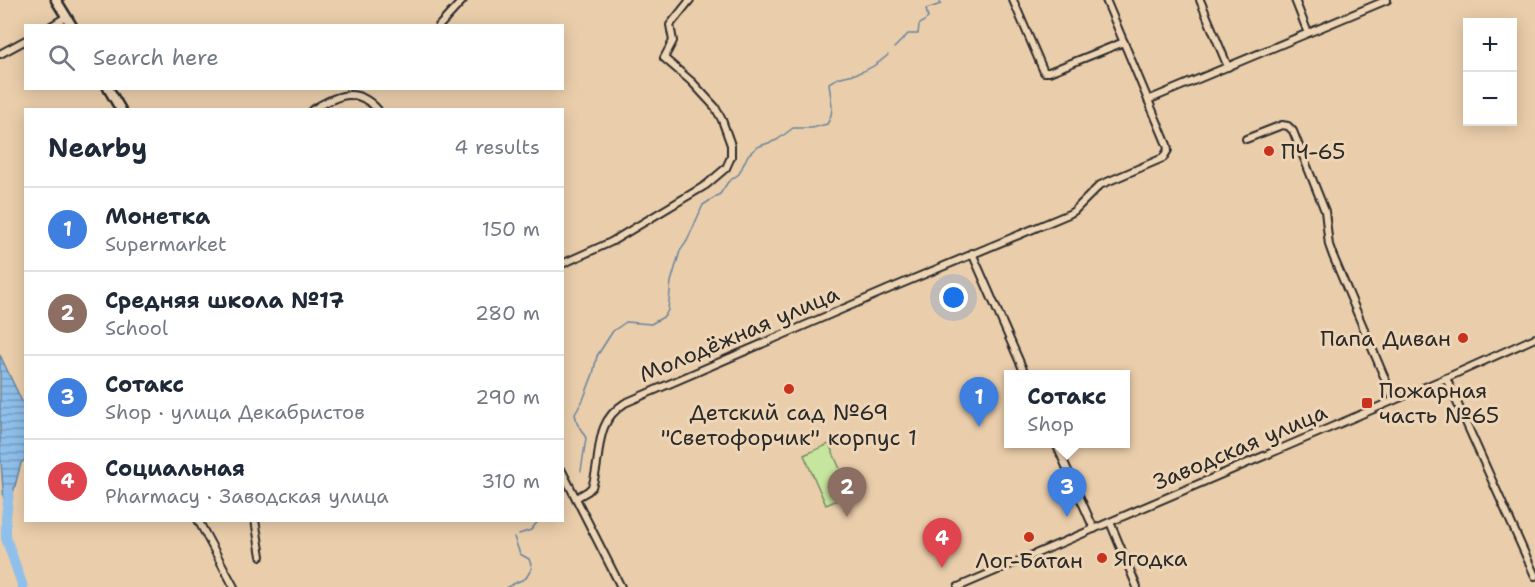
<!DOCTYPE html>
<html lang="en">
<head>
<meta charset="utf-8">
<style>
  body { margin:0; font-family:"Shantell Sans",sans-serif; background:#f2f2f3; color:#1f2937 }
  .controls { position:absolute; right:18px; top:18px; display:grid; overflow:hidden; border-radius:0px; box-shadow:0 3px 15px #0003 }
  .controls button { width:54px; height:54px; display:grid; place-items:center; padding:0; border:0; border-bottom:2px solid #e0e1e3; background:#fff; color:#1f2937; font:30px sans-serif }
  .you { position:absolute; left:954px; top:298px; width:21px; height:21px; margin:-15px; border:4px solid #fff; border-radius:50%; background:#1a73e8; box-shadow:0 0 0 9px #1a73e833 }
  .badge { display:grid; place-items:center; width:39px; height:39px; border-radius:50%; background:#b45309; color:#fff; font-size:20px; font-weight:700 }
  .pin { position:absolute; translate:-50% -50px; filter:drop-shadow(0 2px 3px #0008) }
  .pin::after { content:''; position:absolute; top:32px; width:21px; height:18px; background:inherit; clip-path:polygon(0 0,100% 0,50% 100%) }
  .popup { position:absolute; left:1004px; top:370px; width:126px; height:78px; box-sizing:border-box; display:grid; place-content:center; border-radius:0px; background:#fff; filter:drop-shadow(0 2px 4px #0005); font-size:20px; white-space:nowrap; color:#747a83 }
  .popup b { font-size:22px; color:#1f2937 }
  .popup::after { content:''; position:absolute; left:50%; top:100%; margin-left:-12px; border:12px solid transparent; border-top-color:#fff }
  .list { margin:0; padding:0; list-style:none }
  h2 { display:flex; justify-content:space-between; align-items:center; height:78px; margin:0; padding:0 24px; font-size:26px }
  h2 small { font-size:20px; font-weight:400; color:#747a83 }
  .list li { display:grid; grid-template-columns:39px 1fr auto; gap:18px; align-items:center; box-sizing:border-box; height:84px; padding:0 24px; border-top:2px solid #e0e1e3 }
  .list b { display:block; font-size:22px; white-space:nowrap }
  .list p { margin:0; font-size:20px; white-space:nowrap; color:#747a83 }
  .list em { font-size:20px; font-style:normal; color:#747a83 }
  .icon { flex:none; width:33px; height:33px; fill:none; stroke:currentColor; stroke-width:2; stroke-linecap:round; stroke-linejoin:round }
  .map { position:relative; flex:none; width:1535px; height:587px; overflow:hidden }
  .search { position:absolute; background:#fff; box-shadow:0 3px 15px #0003; left:24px; top:24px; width:540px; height:66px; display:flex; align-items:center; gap:15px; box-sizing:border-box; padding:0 21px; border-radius:0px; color:#747a83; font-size:22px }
  .panel { position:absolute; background:#fff; box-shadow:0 3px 15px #0003; left:24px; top:108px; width:540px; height:414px; border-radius:0px }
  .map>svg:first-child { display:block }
</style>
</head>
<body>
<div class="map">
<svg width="1535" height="587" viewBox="0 0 1535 587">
  <defs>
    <pattern id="water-rules" width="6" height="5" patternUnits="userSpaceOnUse" patternTransform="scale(1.5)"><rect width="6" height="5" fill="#8fc0eb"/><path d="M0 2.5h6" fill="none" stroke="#759cbf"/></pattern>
  </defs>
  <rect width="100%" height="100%" fill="#eaceab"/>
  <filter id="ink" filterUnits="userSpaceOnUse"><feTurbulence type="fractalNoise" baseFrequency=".0167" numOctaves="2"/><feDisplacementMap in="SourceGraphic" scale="12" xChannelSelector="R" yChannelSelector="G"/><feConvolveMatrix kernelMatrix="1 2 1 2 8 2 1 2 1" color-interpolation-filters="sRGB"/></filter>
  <g filter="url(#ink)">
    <polygon fill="#c6e69f" stroke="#788865" stroke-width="1.5" points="829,444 851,494 826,505 804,455"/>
    <polygon fill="url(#water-rules)" stroke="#67849e" stroke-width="1.5" points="0,355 25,408 25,460 21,463 10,505 4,503 0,449"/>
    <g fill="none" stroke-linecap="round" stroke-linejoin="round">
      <g stroke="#67849e" stroke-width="1.5">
        <polyline points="894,48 908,34 918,34 919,25 928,18 926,9 941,4 939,0"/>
        <path d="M 581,471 L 586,438 L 577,423 L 575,414 L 583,400 L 593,374 L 597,356 L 613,331 L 626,322 L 651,324 L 665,316 L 668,310 L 671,282 L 680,251 L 687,241 L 703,205 L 720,194 L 728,182 L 739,174 L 748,155 L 757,147 L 777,140 L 793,128 L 812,128 L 827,124 C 836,110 830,98 829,83 C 838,76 847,76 858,73 C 869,70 879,63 888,55"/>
        <polyline points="519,534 531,530 539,520"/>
        <polyline points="507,587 526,578 532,568 529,559 520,554 514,537"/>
      </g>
      <polyline stroke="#8fc0eb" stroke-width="10" points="9,492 6,517 6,538 23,587"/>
      <g stroke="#2b2b2b" stroke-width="10">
        <g id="minor">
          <polyline points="1013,0 1044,72 1049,72 1124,42"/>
          <polyline points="1200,0 1228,67"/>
          <polyline points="1295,0 1308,33"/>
          <polyline points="51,26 66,17"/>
          <polyline points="439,26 463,0"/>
          <polyline points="0,54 26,40"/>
          <polyline points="1148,100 1387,0"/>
          <path d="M 312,110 C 336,96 356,85 378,110"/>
          <polyline points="1246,139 1282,125 1288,126 1293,131 1325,211 1329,245 1333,256 1394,400"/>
          <polyline points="972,253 1025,374"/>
          <polyline points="562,264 611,242 706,185 726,168 731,157 731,145 722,120 715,107 692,82 664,58 673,41 670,25 690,0"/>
          <polyline points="1446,378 1535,576"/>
          <polyline points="1056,444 1094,529"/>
          <polyline points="562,471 621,587"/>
          <path d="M 576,498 L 588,491 L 592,487 C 603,454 592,424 625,403 L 889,289 L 1069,214 L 1074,211 L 1100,185 L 1163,158 L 1168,150 L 1167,145 L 1106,0"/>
          <polyline points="198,520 234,587"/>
          <polyline points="255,520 261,556"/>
          <polyline points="1110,522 1137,587"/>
          <polyline points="958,587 1446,378 1535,338"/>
        </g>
      </g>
      <g stroke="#2b2b2b" stroke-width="13">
        <g id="major">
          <polyline points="56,0 72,26"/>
          <polyline points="108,88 121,110"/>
        </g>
      </g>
      <use href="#minor" stroke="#eed5b6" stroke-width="6"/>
      <use href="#major" stroke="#eed5b6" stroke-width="8"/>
    </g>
  </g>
  <g fill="#c8321e" stroke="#eed5b6" stroke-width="2">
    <circle cx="1269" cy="151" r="6"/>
    <circle cx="1463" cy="338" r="6"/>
    <circle cx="789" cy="389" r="6"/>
    <rect x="1361" y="397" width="12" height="12" rx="3"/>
    <circle cx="1029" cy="537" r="6"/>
    <circle cx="1102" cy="558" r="6"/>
  </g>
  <g text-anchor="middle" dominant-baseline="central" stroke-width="6" stroke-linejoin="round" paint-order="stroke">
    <g font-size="22" fill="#2b2b2b" stroke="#eed5b6" text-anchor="start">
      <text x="1281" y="151">ПЧ-65</text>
      <text x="1451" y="338" text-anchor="end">Папа Диван</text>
      <text x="1379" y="390">Пожарная<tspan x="1379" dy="25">часть №65</tspan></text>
      <text x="789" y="412" text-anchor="middle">Детский сад №69<tspan x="789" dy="25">"Светофорчик" корпус 1</tspan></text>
      <text x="1114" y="558">Ягодка</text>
      <text x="1029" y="560" text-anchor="middle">Лог-Батан</text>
    </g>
    <g font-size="22" fill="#2b2b2b" stroke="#eed5b6">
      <text transform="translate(739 334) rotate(-23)">Молодёжная улица</text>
      <text transform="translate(1240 447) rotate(-23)">Заводская улица</text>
    </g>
  </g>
</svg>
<div class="controls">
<button>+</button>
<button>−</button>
</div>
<div class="you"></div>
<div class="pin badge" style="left:979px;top:427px;background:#3f7fe0">1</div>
<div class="pin badge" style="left:847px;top:517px;background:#8d6e63">2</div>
<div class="pin badge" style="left:1067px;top:517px;background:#3f7fe0">3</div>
<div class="popup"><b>Сотакс</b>Shop</div>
<div class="pin badge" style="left:942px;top:568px;background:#e0444e">4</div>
<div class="search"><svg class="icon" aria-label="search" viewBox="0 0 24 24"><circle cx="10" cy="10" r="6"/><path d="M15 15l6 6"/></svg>Search here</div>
<section class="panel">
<h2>Nearby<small>4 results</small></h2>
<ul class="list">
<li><span class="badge" style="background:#3f7fe0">1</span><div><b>Монетка</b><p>Supermarket</p></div><em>150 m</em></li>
<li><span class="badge" style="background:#8d6e63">2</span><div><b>Средняя школа №17</b><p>School</p></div><em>280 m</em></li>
<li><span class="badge" style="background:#3f7fe0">3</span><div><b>Сотакс</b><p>Shop · улица Декабристов</p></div><em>290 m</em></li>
<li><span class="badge" style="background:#e0444e">4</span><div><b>Социальная</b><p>Pharmacy · Заводская улица</p></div><em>310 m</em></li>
</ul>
</section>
</div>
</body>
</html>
